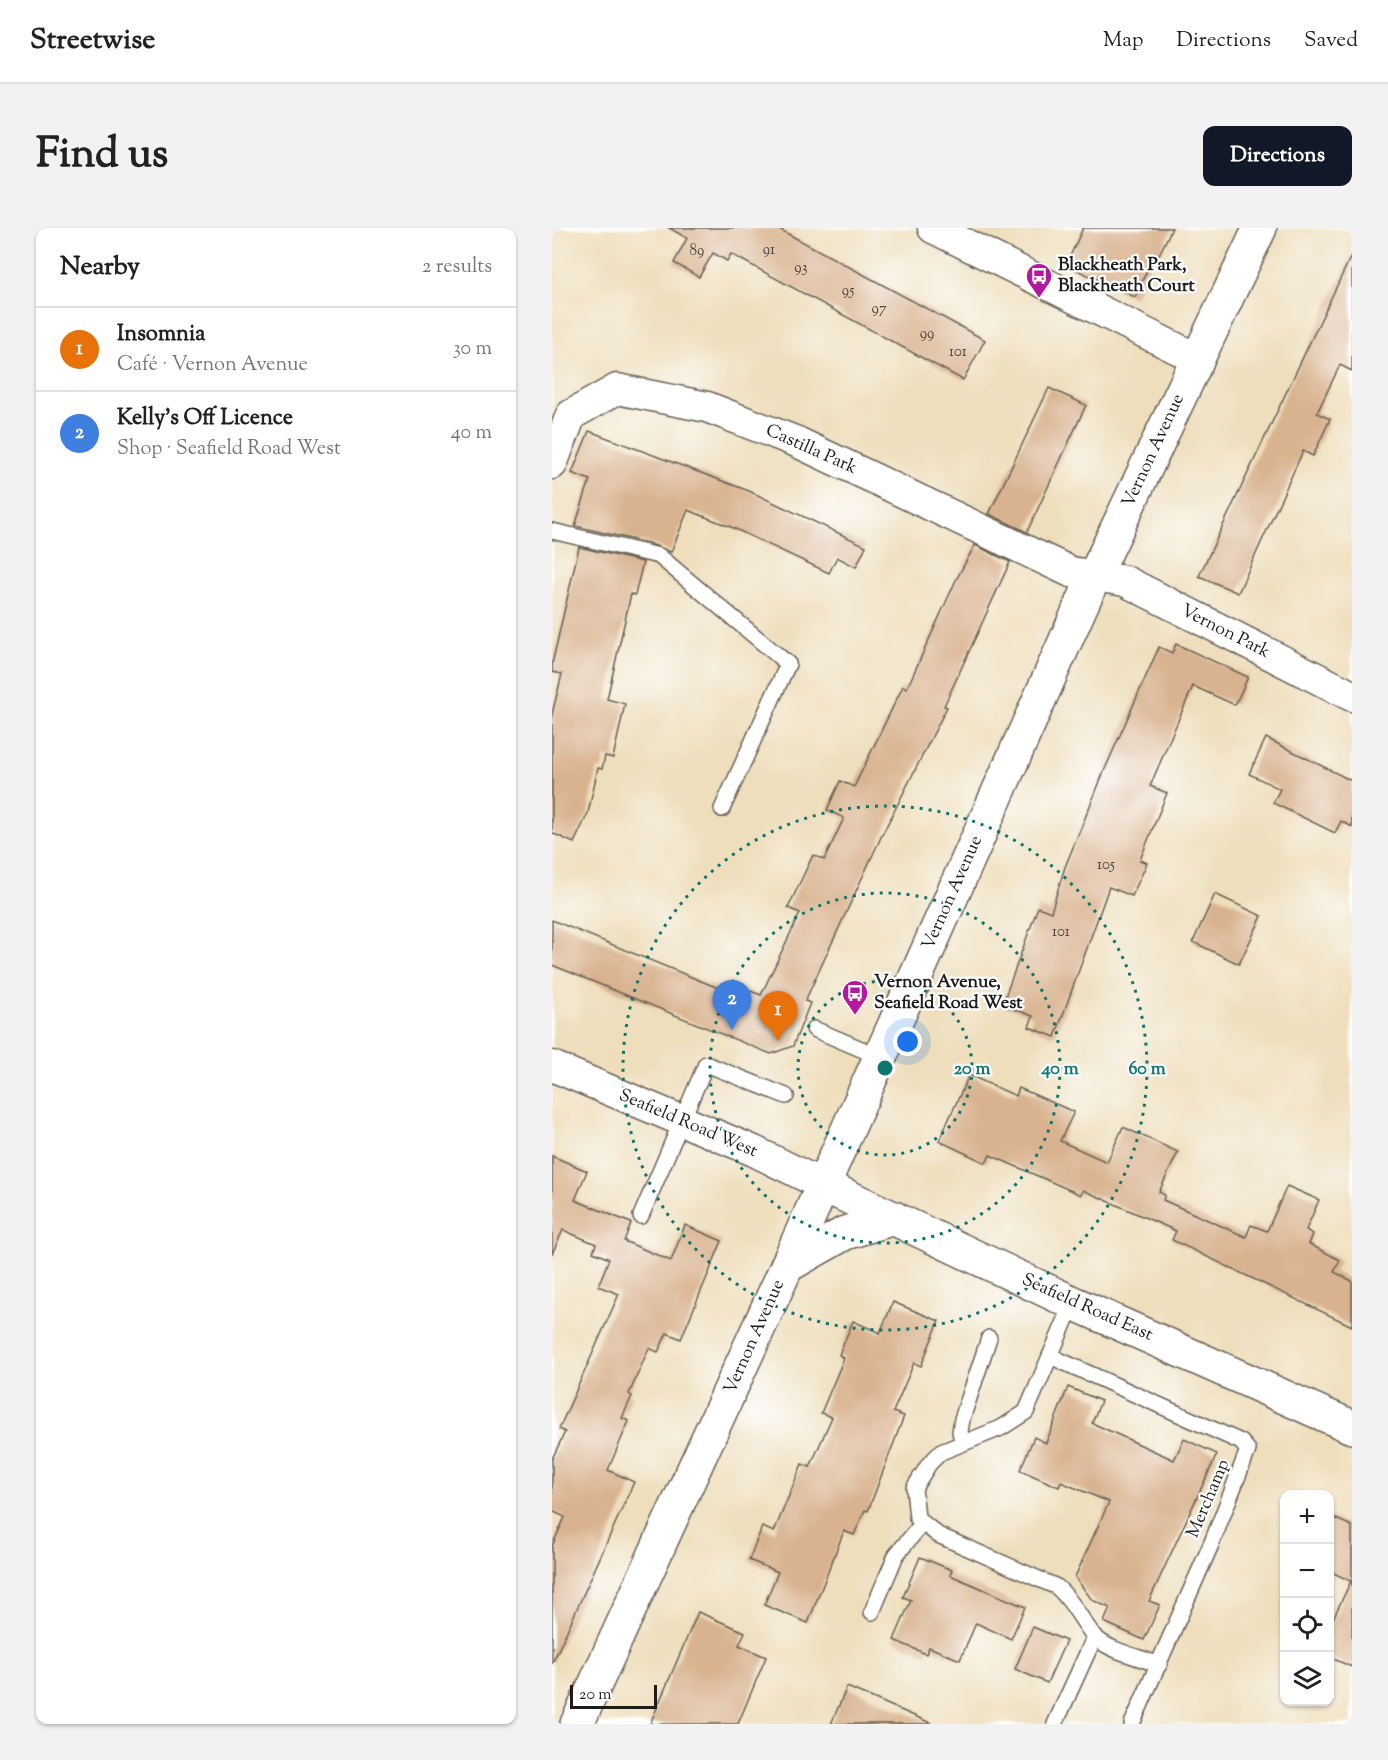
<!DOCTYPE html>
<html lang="en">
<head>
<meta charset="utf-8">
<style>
  body { margin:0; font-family:"Sorts Mill Goudy",serif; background:#f2f2f2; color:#202124 }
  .controls { position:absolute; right:18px; bottom:18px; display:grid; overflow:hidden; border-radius:12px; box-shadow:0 2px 4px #0004 }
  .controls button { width:54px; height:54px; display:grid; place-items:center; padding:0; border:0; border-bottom:2px solid #e0e0e0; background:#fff; color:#202124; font:30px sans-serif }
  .scale { position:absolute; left:18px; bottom:15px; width:87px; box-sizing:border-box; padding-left:6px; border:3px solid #1c1c1c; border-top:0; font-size:16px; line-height:21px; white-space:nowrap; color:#1c1c1c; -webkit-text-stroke:4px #fff; paint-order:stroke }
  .you { position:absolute; left:356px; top:814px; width:21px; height:21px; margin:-15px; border:4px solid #fff; border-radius:50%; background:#1a73e8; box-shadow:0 0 0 9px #1a73e833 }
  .badge { display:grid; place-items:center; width:39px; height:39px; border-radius:50%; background:#111827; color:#fff; font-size:20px; font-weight:700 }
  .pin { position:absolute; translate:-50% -50px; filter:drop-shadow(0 2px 3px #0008) }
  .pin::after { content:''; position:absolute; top:32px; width:21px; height:18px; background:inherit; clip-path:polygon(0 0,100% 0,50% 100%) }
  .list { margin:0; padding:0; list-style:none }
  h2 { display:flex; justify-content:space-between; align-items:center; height:78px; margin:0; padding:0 24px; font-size:26px }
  h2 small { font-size:20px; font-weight:400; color:#757577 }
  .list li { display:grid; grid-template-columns:39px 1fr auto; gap:18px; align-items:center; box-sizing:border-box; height:84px; padding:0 24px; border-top:2px solid #e0e0e0 }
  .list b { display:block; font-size:22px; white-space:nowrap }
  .list p { margin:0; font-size:20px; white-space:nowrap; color:#757577 }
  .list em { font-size:20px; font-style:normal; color:#757577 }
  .icon { flex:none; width:33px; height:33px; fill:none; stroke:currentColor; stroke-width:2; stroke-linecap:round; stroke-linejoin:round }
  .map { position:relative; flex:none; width:800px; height:1496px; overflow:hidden; border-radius:12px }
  header { display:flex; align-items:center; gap:36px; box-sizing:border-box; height:84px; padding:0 30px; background:#fff; border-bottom:2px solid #e0e0e0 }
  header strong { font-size:28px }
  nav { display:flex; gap:33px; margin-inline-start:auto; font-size:21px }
  .intro { display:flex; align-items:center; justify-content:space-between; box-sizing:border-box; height:144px; padding:0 36px }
  h1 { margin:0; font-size:42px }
  .button { padding:15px 27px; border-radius:12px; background:#111827; color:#fff; font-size:21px; font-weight:700 }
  main { display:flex; gap:36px; padding:0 36px }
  aside { flex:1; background:#fff; border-radius:12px; box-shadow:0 2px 4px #0004 }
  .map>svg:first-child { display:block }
</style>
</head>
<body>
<header>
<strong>Streetwise</strong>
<nav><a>Map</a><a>Directions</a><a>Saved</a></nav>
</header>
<div class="intro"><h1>Find us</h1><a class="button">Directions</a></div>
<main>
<aside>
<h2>Nearby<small>2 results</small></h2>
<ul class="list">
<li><span class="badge" style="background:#e8710a">1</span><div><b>Insomnia</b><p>Café · Vernon Avenue</p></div><em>30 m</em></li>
<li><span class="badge" style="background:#3f7fe0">2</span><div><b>Kelly's Off Licence</b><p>Shop · Seafield Road West</p></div><em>40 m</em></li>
</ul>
</aside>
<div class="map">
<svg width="800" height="1496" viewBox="0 0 800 1496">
  <rect width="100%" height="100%" fill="#fff"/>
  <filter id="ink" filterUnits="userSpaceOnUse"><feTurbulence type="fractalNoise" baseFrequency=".0167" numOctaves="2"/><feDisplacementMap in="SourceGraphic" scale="12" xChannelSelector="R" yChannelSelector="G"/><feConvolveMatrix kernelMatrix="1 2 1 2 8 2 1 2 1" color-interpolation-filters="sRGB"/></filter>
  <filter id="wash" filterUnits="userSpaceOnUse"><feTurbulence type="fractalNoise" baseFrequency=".008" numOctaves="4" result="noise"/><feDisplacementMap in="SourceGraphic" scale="24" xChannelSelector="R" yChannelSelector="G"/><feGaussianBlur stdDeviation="1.35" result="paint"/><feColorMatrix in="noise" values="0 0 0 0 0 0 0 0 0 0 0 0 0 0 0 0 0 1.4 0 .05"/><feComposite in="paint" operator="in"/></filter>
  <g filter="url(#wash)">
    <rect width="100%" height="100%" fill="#eedebc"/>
    <g id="blocks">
      <g fill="#d9b38f">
        <polygon points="117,0 225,0 433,112 411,152 179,26 175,33 161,25 147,49 122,35 135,10"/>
        <polygon points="531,0 620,0 607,27 603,25 583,69 514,37"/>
        <polygon points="800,26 800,143 788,137 765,185 778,191 761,228 751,223 686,365 647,348"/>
        <polygon points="497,160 534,177 475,304 437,286"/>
        <polygon points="37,203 197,263 314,318 304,339 285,329 277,345 179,299 136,282 119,324 96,315 23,298 38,252 20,245"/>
        <polygon points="423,317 458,334 392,478 395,479 330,607 253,773 258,775 241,818 219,826 0,737 0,692 176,764 180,756 209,767 248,685 236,680 261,627 272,632 292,590 275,582 288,553 302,559 351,458 355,460 404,352"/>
        <polygon points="27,319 91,334 83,367 79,366 55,471 73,476 61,530 53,528 50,541 46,540 36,585 22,615 0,605 0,486 10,446 0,444 0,436"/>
        <polygon points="624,416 696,449 683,477 641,458 598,558 615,565 588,632 595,635 580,668 557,659 503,809 477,799 481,788 450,777 486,679 499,684 513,639 553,541 607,419 620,425"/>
        <polygon points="714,510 800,553 800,599 789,593 783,605 721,575 728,561 697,546"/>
        <polygon points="663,666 710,688 687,736 641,714"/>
        <polygon points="417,847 464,868 467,860 522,884 508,913 555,934 571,899 626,924 607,964 613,967 611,972 694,1009 699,997 715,1003 735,958 767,972 754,1002 761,1006 757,1016 788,1032 782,1044 800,1053 800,1098 620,1012 624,1003 531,962 529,967 438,927 434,935 387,913"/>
        <polygon points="0,928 35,943 23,972 79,995 72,1013 119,1033 133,997 170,1013 129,1111 115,1105 106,1124 97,1120 77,1166 80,1168 70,1190 77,1193 56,1242 82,1254 0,1436 0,1318 13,1289 0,1283 0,1231 13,1204 7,1201 67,1066 46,1058 57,1031 41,1024 44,1016 11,1002 0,1026"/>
        <polygon points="341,1074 387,1093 369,1138 362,1135 341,1184 352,1188 316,1283 313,1282 302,1307 292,1303 256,1395 212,1377 226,1344 197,1332 210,1299 222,1304 250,1236 258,1239 280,1189 269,1185 292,1130 287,1127 301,1093 328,1105"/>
        <polygon points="516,1159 549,1173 540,1195 622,1232 632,1211 665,1226 597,1373 608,1377 592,1412 552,1394 558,1380 540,1372 523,1349 557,1274 509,1254 507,1259 468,1242 482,1209 494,1215"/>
        <polygon points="777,1288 800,1298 800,1439 777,1429 777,1399 799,1353 777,1343"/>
        <polygon points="368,1329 400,1342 398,1347 473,1379 459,1411 424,1395 408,1432 377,1419 374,1426 342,1412 359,1372 351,1369"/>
        <polygon points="146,1384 193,1404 187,1417 214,1429 186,1496 98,1496"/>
        <polygon points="481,1399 514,1413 495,1455 463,1441"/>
        <polygon points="295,1459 381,1496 279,1496"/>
      </g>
    </g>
  </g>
  <g filter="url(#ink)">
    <use href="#blocks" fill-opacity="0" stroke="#666054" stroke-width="1.5"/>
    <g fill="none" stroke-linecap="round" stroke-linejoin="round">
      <g stroke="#666054" stroke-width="18">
        <g id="service">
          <polyline points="0,303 107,328 236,436 170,581"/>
          <polyline points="262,801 328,829"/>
          <polyline points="89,988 154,836 234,868"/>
          <path d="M 521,1075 L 474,1184 L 449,1200 L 389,1224 L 377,1236 L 362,1260 L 365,1290 L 386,1307 L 505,1359 C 521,1373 529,1392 542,1408 C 556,1423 588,1429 607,1437"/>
          <polyline points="498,1128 689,1214 696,1222 661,1312 580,1496"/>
          <polyline points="411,1215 408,1204 410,1191 437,1110"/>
          <polyline points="320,1384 344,1327 370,1296"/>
          <polyline points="503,1496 543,1408"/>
        </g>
      </g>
      <g stroke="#666054" stroke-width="33">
        <g id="minor">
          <polyline points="381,0 646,131"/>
          <polyline points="0,236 19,187 65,161 155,179 245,214 519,344 573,353 800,468"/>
          <polyline points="0,838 202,923 271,957"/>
        </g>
      </g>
      <g stroke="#666054" stroke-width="36">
        <g id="tertiary">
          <polyline points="271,957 521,1075 800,1199"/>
          <polyline points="235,1038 293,1005 342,990"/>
        </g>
      </g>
      <g stroke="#666054" stroke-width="36">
        <polyline id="secondary" points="25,1496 235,1038 542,349 708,0"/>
      </g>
      <use href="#service" stroke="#fff" stroke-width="15"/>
      <use href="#minor" stroke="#fff" stroke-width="30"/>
      <use href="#tertiary" stroke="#fff" stroke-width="33"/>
      <use href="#secondary" stroke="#fff" stroke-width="33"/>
    </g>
  </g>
  <g fill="none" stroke="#0f766e" stroke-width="3" stroke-dasharray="3 6">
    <circle cx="333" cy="840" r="87"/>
    <circle cx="333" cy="840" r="175"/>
    <circle cx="333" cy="840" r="262"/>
  </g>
  <defs>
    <g id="bus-pin" transform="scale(1.35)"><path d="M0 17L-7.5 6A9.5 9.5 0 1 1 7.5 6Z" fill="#b5179e" stroke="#fff"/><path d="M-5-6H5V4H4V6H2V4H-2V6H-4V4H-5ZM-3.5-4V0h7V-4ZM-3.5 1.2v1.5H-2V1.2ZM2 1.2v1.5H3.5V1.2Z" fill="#fff"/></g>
  </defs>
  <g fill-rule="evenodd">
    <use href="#bus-pin" x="487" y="48"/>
    <use href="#bus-pin" x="303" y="765"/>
  </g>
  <g text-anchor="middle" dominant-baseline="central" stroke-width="4.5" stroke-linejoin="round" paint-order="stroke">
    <g font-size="15" fill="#4b4239">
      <text x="217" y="22">91</text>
      <text x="145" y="23">89</text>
      <text x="249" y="40">93</text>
      <text x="296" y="63">95</text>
      <text x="327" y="81">97</text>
      <text x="375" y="106">99</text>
      <text x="406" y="124">101</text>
      <text x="554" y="637">105</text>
      <text x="509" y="704">101</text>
    </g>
    <g font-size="18" font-weight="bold" fill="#1c1c1c" stroke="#fff" text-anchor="start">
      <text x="506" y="38">Blackheath Park,<tspan x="506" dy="21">Blackheath Court</tspan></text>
      <text x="322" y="755">Vernon Avenue,<tspan x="322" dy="21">Seafield Road West</tspan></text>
    </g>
    <g font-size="18" fill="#1c1c1c" stroke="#fff">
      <text transform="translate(259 222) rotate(24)">Castilla Park</text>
      <text transform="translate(602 223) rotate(-65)">Vernon Avenue</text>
      <text transform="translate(673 404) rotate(27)">Vernon Park</text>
      <text transform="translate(401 665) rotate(-66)">Vernon Avenue</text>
      <text transform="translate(136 896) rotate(23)">Seafield Road West</text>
      <text transform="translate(535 1080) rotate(24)">Seafield Road East</text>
      <text transform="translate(203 1109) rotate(-66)">Vernon Avenue</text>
      <text transform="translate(657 1271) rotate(-67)">Merchamp</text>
    </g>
  </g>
  <circle cx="333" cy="840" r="9" fill="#0f766e" stroke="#fff" stroke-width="3"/>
  <g font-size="18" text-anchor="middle" font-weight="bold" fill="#0f766e" stroke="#fff" stroke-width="4.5" stroke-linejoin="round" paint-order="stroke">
    <text x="420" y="846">20 m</text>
    <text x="508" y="846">40 m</text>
    <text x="595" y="846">60 m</text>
  </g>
</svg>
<div class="controls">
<button>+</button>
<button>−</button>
<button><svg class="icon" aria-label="locate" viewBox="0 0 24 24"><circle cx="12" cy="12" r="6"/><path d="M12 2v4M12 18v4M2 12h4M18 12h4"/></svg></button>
<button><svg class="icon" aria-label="layers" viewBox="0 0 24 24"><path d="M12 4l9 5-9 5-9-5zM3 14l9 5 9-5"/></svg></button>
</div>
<div class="scale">20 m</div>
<div class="you"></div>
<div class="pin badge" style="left:226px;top:813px;background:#e8710a">1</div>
<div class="pin badge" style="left:180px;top:802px;background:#3f7fe0">2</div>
</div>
</main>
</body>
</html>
